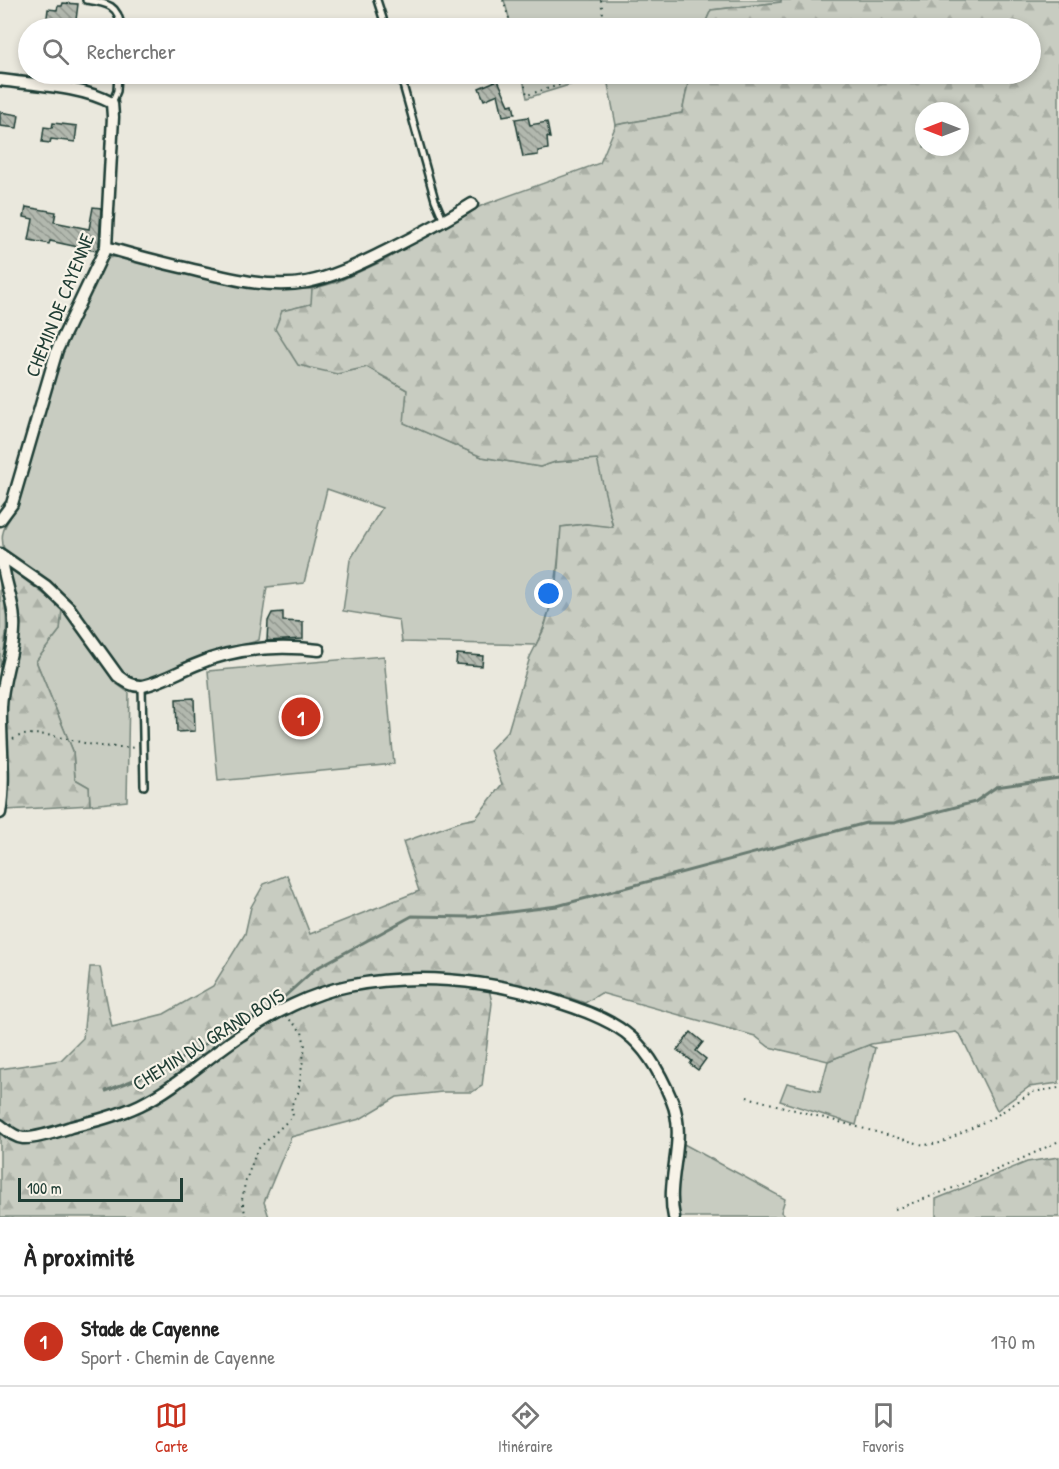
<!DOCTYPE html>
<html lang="fr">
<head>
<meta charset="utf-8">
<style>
  body { margin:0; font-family:"Patrick Hand",sans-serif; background:#f6f6f6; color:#222 }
  .compass { position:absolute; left:915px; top:102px; width:54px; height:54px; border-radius:50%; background:#fff; box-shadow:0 3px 9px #0003; rotate:270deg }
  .scale { position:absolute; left:18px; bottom:15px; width:165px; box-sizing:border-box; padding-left:6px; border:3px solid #1f3d34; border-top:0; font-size:16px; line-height:21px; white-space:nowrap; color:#1f3d34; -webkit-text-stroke:4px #f7f3e8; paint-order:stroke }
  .you { position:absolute; left:549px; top:594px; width:21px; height:21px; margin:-15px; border:4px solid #fff; border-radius:50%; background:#1a73e8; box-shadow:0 0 0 9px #1a73e833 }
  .badge { display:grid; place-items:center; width:39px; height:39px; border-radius:50%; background:#c8321e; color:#fff; font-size:20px; font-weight:700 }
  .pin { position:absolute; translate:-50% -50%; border:3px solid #fff; box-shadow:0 2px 6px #0006 }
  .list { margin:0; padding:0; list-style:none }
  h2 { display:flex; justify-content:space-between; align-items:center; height:78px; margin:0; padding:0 24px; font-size:26px }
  h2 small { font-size:20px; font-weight:400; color:#767676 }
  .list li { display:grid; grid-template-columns:39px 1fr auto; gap:18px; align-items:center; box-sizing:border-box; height:90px; padding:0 24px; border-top:2px solid #e0e0e0 }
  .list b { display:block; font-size:22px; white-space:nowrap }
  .list p { margin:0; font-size:20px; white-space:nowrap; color:#767676 }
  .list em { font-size:20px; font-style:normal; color:#767676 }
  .icon { flex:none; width:33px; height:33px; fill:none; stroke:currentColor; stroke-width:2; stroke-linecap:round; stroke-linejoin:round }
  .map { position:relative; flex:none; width:1059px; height:1217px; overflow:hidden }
  .search { position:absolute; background:#fff; box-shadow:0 3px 9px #0003; left:18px; right:18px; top:18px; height:66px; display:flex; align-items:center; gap:15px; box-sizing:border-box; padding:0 21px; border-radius:33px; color:#767676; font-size:22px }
  .sheet { height:168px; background:#fff }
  nav { display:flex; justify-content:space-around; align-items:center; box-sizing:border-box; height:84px; border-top:2px solid #e0e0e0; background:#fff; font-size:16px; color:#767676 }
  nav a { display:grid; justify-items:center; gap:3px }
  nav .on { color:#c8321e }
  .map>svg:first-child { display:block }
</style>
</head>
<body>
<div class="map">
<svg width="1059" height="1217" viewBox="0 0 1059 1217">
  <defs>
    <pattern id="forest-firs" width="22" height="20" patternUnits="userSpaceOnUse" patternTransform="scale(1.5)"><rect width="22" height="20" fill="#c8ccc1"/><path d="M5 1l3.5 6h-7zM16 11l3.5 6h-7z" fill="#abb0a6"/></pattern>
    <pattern id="building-back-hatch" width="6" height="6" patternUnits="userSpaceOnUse" patternTransform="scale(1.5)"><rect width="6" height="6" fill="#b2b8ae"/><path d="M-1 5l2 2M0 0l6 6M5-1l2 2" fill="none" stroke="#90978e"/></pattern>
  </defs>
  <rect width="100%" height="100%" fill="#eae8dd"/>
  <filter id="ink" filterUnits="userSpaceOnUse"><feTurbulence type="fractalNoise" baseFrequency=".0167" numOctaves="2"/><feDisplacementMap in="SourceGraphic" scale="12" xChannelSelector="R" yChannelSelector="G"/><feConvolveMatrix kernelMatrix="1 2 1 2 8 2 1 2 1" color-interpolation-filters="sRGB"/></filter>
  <g filter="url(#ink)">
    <g fill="#c8ccc1" stroke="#74847a" stroke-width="1.5">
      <polygon points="504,0 781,0 781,2 711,10 703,28 512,28"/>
      <polygon points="522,74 605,74 527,98"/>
      <polygon points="606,74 690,74 682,113 616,125"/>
      <path d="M 117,256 L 251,287 L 278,289 L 312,289 L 312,304 L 282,311 L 337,374 L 367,367 L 407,390 L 405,423 L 482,457 L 540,467 L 555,462 L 598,459 L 613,528 L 586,524 L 561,527 C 558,568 555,608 536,645 L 402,642 L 399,620 L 343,611 L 350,560 L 382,508 L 327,489 L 304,583 L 267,587 L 259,640 L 166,672 L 152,679 L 140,681 L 130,679 L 120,672 L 90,627 L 59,589 L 5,552 C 0,538 2,530 10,518 L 62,350 L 100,267 L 109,258 Z"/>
      <polygon points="62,608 79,629 114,682 129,693 127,801 90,805 89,787 75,779 73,751 36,661 60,630"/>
      <polygon points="384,656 394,764 218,781 208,671"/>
      <polygon points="868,1045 875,1048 856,1125 780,1101 787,1083 820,1091 828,1061"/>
      <polygon points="682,1143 785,1199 781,1212 786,1217 679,1217 675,1201"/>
    </g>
    <g fill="url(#forest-firs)" stroke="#74847a" stroke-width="1.5" fill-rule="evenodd">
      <path d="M 781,0 L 1059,0 L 1059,1083 L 1029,1087 L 997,1110 L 961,1036 L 956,1032 L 871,1044 L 828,1061 L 769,1047 L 755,1036 L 601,993 L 585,1003 L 562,995 L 488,984 L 492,1003 L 482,1086 L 472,1092 L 442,1092 L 397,1097 L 360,1119 L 291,1137 L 264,1202 L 269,1217 L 0,1217 L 0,1069 L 61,1060 L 83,1038 L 90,967 L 100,967 L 112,1027 L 164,1014 L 213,986 L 245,934 L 251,907 L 264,884 L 287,875 L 310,934 L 419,891 L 403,842 L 462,821 L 476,818 L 502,784 L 490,750 L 508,731 L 530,657 L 544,629 L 557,582 L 561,527 L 586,524 L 613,527 L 597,459 L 555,462 L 540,467 L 482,457 L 404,423 L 407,390 L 367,367 L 337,374 L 298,365 L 275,329 L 282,311 L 311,304 L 312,289 L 337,282 L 385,260 L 449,222 L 483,205 L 600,163 L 616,125 L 682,113 L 690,74 L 1030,74 L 1030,28 L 703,28 L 711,10 L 781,2 ZM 924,111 L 960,111 L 960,147 L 924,147 Z"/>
      <polygon points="12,570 62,608 60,630 36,661 73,751 75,779 89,787 90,805 7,810 5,709 16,603 10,573"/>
      <path d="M 0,580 C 10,617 7,637 0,674 Z"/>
      <polygon points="1059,1157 1059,1217 936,1217 936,1199 1027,1162"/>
    </g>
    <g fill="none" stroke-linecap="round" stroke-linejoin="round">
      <polyline stroke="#6a7c72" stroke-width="3" points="106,1091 169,1066 224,1033 273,1007 315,969 412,916 471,917 557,906 866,823 894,823 975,802 996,787 1059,778"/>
    </g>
    <g fill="url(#building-back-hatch)" stroke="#1f3d34" stroke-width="1.5">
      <polygon points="63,3 78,4 75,28 46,25 48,9 57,10 58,6 62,6"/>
      <polygon points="498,80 509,105 513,104 515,114 503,116 498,94 484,100 479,88"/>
      <polygon points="0,112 19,115 17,128 0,126"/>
      <polygon points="528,117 530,125 547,122 550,138 547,137 548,149 538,151 538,155 523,157 515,119"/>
      <polygon points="53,123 77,126 75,142 51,139 50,143 42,142 44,127 52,128"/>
      <polygon points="26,207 56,212 54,222 89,229 93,207 101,208 99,245 96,251 50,241 49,244 29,240 33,219 24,217"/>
      <polygon points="283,612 283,621 303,622 303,639 267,641 268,621 272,613"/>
      <polygon points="457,654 483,656 482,666 456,664"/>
      <polygon points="194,698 195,731 177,732 176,699"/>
      <polygon points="691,1032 703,1042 696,1051 706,1059 698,1070 690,1064 692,1061 677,1050"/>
    </g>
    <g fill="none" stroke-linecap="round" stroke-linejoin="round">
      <g stroke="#1f3d34" stroke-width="10">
        <g id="service">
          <path d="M 86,0 C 106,3 119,4 121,28"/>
          <polyline points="377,0 386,28"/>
          <polyline points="400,74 435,200 444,221"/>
          <polyline points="112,103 117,91 118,74"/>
          <polyline points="142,686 144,786"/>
        </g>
      </g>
      <g stroke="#1f3d34" stroke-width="15">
        <g id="minor">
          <path d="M 0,80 C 35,85 82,86 112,103 L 113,117 L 106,247 L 57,350 L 12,504 L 0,520"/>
          <path d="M 106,247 C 131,255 156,261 181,267 C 221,276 266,290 307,282 C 334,277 359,264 384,252 C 414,237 443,222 472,204"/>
          <path d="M 0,554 L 46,586 L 69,608 L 118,676 C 126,682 133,687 143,686 C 161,682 178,672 195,665 C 234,648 277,645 319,650"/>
          <path d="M 0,813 C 6,778 0,742 1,707 C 2,677 16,649 14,620 C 13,598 3,578 2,557"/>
          <path d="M 0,1125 C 7,1130 14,1137 23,1138 C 36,1139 59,1131 71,1127 C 95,1121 119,1115 140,1105 C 177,1087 207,1057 241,1035 C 271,1014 312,993 348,986 C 414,973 485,979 549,999 C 617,1021 643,1032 672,1101 C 688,1139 665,1178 674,1217"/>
        </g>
      </g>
      <g stroke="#1f3d34" stroke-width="2" stroke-dasharray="1.5 4.5" stroke-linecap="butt">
        <polyline points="503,0 512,28"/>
        <polyline points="601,0 605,28"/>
        <polyline points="522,74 527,95 595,74"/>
        <path d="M 13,739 C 34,726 76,743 100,746 C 112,747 125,747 137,748"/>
        <polyline points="747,1097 924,1145 941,1143 996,1116 1032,1092 1059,1088"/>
        <path d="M 895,1209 C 952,1190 1006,1167 1059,1141"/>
        <polyline points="246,1217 242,1200 245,1183 257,1150 293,1116 291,1106 298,1093 305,1046 302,1032 289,1019"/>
      </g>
      <use href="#service" stroke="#f7f3e8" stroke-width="5"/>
      <use href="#minor" stroke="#f7f3e8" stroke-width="10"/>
    </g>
  </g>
  <g text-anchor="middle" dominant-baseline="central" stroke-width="4.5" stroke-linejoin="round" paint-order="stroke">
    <g font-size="20" fill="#1f3d34" stroke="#f7f3e8">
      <text transform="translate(59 305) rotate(-68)">CHEMIN DE CAYENNE</text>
      <text transform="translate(208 1039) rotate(-32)">CHEMIN DU GRAND BOIS</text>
    </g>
  </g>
</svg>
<svg class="compass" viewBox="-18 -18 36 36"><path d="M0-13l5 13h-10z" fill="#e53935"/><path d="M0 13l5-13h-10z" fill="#767676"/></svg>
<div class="scale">100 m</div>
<div class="you"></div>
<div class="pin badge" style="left:301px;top:717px">1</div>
<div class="search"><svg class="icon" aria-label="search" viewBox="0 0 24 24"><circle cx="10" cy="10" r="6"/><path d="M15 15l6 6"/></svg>Rechercher</div>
</div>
<section class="sheet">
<h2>À proximité<small></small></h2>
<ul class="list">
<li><span class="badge">1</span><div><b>Stade de Cayenne</b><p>Sport · Chemin de Cayenne</p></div><em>170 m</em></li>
</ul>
</section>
<nav>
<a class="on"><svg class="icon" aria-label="map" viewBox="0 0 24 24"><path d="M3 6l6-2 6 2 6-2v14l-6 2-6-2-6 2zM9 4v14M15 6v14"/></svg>Carte</a>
<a><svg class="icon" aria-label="directions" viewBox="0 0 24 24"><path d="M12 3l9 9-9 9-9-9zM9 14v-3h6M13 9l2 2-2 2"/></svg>Itinéraire</a>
<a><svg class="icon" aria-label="saved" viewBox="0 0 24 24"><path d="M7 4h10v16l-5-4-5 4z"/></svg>Favoris</a>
</nav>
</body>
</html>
